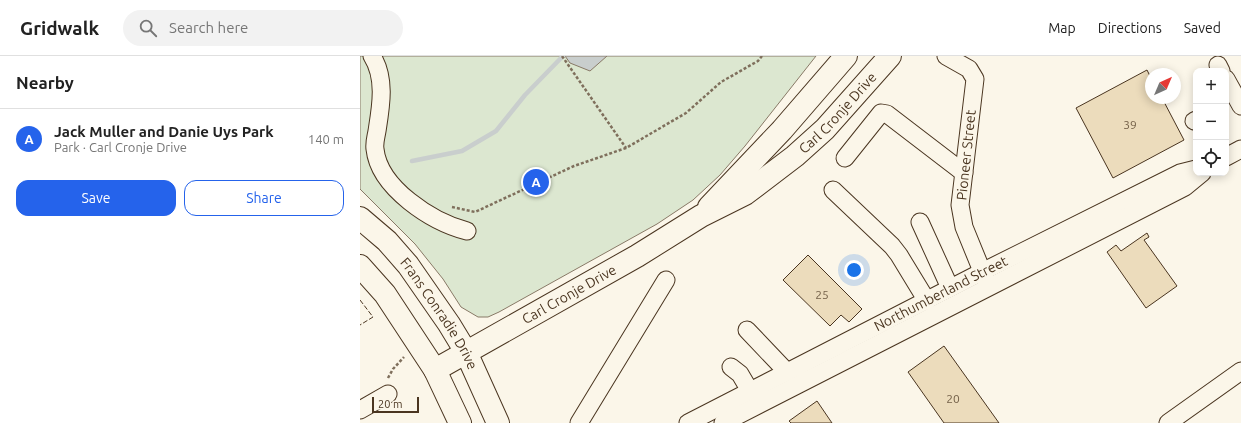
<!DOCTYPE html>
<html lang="en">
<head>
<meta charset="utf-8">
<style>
  body { margin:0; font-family:Ubuntu,sans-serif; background:#f2f2f2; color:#222 }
  .controls { position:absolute; right:12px; top:12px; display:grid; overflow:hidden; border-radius:8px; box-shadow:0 2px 10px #0003 }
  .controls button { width:36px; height:36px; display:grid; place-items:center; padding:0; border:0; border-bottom:1px solid #e0e0e0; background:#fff; color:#222; font:20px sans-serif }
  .compass { position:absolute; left:785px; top:12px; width:36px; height:36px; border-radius:50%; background:#fff; box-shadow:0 2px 10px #0003; rotate:44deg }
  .scale { position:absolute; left:12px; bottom:10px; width:47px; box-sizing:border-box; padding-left:4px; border:2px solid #4a3520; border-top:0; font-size:11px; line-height:14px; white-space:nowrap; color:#4a3520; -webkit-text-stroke:3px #fbf6e9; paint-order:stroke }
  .you { position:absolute; left:494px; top:214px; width:14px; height:14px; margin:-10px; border:3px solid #fff; border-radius:50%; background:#1a73e8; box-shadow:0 0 0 6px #1a73e833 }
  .badge { display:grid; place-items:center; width:26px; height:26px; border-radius:50%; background:#2563eb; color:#fff; font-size:13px; font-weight:700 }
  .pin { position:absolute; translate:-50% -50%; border:2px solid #fff; box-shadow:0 1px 4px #0006 }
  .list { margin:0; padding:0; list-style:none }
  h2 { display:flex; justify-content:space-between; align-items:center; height:52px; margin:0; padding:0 16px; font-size:17px }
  h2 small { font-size:13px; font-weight:400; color:#767676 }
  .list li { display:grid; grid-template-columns:26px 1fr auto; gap:12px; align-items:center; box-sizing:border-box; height:60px; padding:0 16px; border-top:1px solid #e0e0e0 }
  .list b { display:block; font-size:15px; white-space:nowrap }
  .list p { margin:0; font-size:13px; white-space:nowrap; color:#767676 }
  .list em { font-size:13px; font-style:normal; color:#767676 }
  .actions { display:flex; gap:8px; padding:12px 16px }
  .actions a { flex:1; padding:9px 0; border:1px solid #2563eb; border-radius:12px; text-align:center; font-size:14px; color:#2563eb }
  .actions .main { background:#2563eb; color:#fff }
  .icon { flex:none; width:22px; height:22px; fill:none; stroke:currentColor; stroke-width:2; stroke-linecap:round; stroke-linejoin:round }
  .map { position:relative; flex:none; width:881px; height:367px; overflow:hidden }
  header { display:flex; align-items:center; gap:24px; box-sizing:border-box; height:56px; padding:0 20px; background:#fff; border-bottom:1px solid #e0e0e0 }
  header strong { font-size:19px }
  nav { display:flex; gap:22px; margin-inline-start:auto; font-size:14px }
  .search { width:280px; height:36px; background:#f2f2f2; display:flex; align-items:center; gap:10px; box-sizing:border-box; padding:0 14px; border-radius:22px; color:#767676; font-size:15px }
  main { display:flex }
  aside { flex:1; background:#fff }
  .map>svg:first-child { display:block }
</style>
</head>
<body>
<header>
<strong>Gridwalk</strong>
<div class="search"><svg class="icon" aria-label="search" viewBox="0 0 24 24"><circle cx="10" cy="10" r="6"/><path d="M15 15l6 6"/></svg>Search here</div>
<nav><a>Map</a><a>Directions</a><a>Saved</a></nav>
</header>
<main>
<aside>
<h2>Nearby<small></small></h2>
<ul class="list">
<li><span class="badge">A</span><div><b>Jack Muller and Danie Uys Park</b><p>Park · Carl Cronje Drive</p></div><em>140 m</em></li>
</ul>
<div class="actions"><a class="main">Save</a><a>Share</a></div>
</aside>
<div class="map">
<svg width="881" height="367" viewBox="0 0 881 367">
  <rect width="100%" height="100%" fill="#fbf6e9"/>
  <polygon fill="#dce7d0" stroke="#887966" points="0,0 456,0 385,90 360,119 333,144 297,168 139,256 128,261 118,261 101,251 83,223 55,188 0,133"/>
  <polygon fill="#c9cecd" stroke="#887966" points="205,0 247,0 230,15 210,7"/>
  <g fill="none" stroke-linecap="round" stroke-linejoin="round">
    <polyline stroke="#c9cecd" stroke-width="4.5" points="52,105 102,95 136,75 165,39 203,0"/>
  </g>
  <g fill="#ecdcbc" stroke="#4a3520">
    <polygon points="787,14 791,22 791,42 802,42 824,84 753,122 716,52"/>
    <polygon points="787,177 789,181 784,184 817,230 786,252 747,196 756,189 761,195"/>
    <polygon points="448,199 502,253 489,266 481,259 470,270 423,224"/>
    <polygon points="584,290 639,367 584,367 548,316"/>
    <polygon points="457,345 472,367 431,367 429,365"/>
  </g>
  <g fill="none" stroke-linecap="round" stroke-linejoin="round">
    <g stroke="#4a3520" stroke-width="19">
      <g id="minor">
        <path d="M 12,0 C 26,22 21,50 17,75 C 16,81 14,87 15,93 C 19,132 72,166 107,175"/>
        <polyline points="586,0 609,13 615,23 600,149 604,171 626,225"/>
        <polyline points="858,9 861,15"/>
        <polyline points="866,23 881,50"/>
        <polyline points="834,65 836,64"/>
        <polyline points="866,101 881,93"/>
        <polyline points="485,102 521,57 527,58 604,117"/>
        <polyline points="473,134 532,190 539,199 567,245"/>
        <polyline points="560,166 590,232"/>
        <polyline points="387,274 427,316"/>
        <polyline points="371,311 380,318 390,335"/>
        <polyline points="0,354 28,338"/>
        <polyline points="219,367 306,224"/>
        <path id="s1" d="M 328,367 L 622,216 L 820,117 L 836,113"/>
        <polyline points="363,367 825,131 842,117"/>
        <polyline points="808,367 881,315"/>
      </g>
    </g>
    <g stroke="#4a3520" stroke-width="24">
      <g id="major">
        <polyline points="349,151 422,74 486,0"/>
        <path id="s2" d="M 0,162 L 27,185 L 48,209 L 89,268 L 106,296 L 138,367"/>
        <polyline points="0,210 25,238 75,314 100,367"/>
        <path id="s3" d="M 75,314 L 277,200 L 341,160 L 385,138 L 435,100 L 465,73 L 530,0"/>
      </g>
    </g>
    <g stroke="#7f6f5c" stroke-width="2.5" stroke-dasharray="3 2" stroke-linecap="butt">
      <polyline points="202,0 266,92"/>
      <polyline points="92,151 115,156 214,110 266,92 326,57 361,26 398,5 402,0"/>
      <polyline points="28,322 33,313 44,301"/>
    </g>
    <use href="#minor" stroke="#fbf6e9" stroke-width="17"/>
    <use href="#major" stroke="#fbf6e9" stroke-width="22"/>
    <polyline stroke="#4a3520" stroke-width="1" stroke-dasharray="5 2" stroke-linecap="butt" points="0,244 13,261 0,269"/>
  </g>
  <g text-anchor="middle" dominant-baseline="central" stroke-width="3" stroke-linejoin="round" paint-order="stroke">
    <g font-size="12" fill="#725f47">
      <text x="770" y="68">39</text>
      <text x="462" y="238">25</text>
      <text x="593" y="342">20</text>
    </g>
    <g font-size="14" fill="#4a3520" stroke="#fbf6e9">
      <text stroke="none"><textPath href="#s3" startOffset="480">Carl Cronje Drive</textPath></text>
      <text transform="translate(606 99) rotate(-84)">Pioneer Street</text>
      <text stroke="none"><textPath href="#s1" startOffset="284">Northumberland Street</textPath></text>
      <text stroke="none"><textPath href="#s3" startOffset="154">Carl Cronje Drive</textPath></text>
      <text stroke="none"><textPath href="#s2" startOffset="125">Frans Conradie Drive</textPath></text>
    </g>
  </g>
</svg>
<div class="controls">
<button>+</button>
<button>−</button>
<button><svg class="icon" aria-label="locate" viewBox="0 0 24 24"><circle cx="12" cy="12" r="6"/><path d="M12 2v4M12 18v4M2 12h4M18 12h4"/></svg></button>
</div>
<svg class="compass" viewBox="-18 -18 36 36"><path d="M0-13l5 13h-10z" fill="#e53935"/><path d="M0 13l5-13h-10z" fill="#767676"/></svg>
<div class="scale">20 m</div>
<div class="you"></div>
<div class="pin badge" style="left:176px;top:126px">A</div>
</div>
</main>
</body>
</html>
